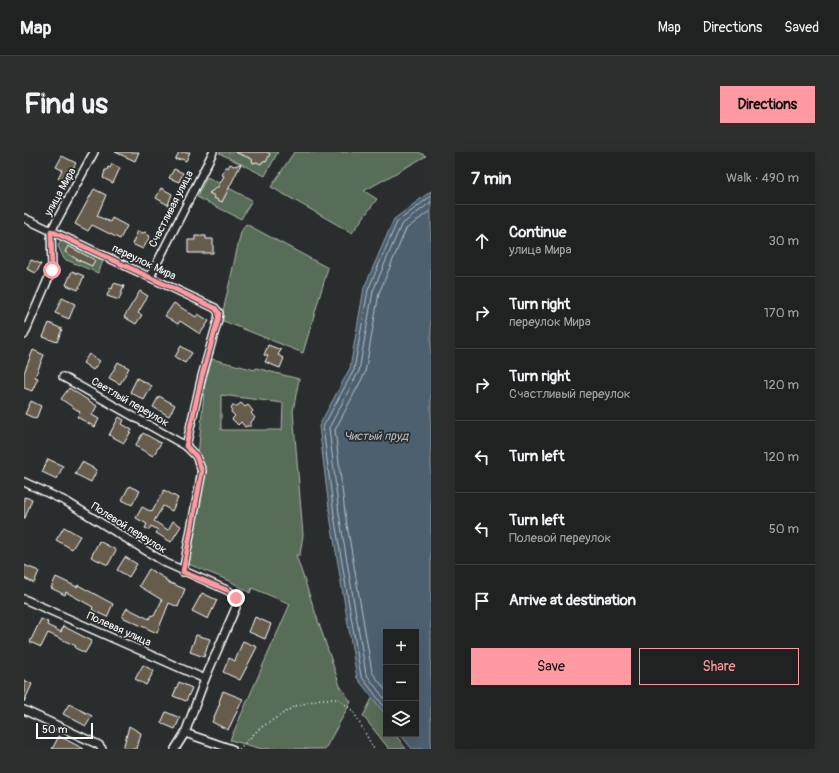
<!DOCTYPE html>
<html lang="en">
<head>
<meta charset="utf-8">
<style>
  body { margin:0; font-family:Pangolin,sans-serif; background:#2d2f2f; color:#f1f3f6 }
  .controls { position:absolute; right:12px; bottom:12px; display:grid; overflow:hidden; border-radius:0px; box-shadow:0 4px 16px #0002 }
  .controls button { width:36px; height:36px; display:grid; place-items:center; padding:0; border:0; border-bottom:1px solid #3d3f40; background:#202222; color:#f1f3f6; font:20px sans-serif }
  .scale { position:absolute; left:12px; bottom:10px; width:57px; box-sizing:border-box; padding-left:4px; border:2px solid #fff; border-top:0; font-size:11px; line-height:14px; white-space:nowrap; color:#fff; -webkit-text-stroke:3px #2a2d2e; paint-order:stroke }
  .stop { position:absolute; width:12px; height:12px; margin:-9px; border:3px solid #ff9aa2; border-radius:50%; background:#fff }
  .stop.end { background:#ff9aa2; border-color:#fff; box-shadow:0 1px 4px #0008 }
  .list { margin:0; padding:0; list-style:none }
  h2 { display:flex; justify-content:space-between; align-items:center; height:52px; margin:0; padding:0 16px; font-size:17px }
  h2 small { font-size:13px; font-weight:400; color:#a2a4a5 }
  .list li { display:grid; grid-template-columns:26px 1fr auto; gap:12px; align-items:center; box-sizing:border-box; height:72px; padding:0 16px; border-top:1px solid #3d3f40 }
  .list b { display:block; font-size:15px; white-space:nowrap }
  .list p { margin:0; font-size:13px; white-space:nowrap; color:#a2a4a5 }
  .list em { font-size:13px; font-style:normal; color:#a2a4a5 }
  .actions { display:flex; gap:8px; padding:12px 16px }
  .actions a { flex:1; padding:9px 0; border:1px solid #ff9aa2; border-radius:0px; text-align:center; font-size:14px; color:#ff9aa2 }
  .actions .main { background:#ff9aa2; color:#111 }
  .icon { flex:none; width:22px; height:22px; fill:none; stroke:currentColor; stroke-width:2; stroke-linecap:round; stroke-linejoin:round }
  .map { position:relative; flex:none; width:407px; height:597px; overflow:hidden; border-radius:0px }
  header { display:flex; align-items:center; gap:24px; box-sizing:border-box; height:56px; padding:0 20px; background:#202222; border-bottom:1px solid #3d3f40 }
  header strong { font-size:19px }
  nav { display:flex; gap:22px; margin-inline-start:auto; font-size:14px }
  .intro { display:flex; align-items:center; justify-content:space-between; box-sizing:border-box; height:96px; padding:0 24px }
  h1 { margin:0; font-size:28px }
  .button { padding:10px 18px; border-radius:0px; background:#ff9aa2; color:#111; font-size:14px; font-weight:700 }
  main { display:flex; gap:24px; padding:0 24px }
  aside { flex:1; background:#202222; border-radius:0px; box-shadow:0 4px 16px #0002 }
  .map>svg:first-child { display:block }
</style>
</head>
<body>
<header>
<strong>Map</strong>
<nav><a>Map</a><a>Directions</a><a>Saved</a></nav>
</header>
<div class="intro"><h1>Find us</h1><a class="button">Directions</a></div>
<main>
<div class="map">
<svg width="407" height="597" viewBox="0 0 407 597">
  <rect width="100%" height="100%" fill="#2a2d2e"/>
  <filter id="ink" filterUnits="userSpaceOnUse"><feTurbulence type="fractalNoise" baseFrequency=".025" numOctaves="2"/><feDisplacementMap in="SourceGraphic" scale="8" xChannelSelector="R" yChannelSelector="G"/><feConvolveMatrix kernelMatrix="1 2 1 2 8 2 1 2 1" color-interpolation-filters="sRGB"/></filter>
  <g filter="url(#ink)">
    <g fill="#596d58" stroke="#acb6ac" fill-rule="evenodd">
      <polygon points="196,0 254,0 241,24 195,1"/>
      <polygon points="270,0 395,0 402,4 340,39 353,47 328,81 247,35"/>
      <polygon points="183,25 228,48 217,67 173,45"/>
      <polygon points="222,72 304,116 279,201 197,168 217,80"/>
      <polygon points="38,85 80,107 74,121 40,107 34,94"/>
      <path d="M 188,207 L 231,218 L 232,216 L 275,227 L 269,259 L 279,383 L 276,403 L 272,403 L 316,534 L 327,550 L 301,597 L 238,597 L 206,588 L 266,452 L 228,436 L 226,441 L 206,429 L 164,412 L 181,229 ZM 197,243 L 259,251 L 258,278 L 197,278 Z"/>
      <polygon points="352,539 362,560 362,582 371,582 382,597 365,597 339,564"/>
    </g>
    <polygon fill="#4d6170" stroke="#94a0a9" points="407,39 407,597 388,597 376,582 392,582 392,480 362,480 362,563 333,526 306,364 295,274 326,216 340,136 370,67"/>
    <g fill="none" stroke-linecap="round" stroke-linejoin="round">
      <g stroke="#b8c0c6" stroke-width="1">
        <polyline points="362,539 348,520 321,361 311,278 341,221 355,141 382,77 407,58"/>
        <polyline points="362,549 342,522 315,362 305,276 335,219 349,139 377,73 407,50"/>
        <polyline points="362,557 337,524 310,363 299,275 330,218 344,138 373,70 407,44"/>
      </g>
    </g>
    <g fill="#655b4c" stroke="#fff">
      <polygon points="91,0 115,0 111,9"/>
      <polygon points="155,0 166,0 162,9 158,7 151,8"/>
      <polygon points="211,0 243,0 246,2 242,10 239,9 237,12 233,10 229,11 228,7"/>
      <polygon points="38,4 52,11 42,30 34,26 38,18 32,15"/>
      <polygon points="88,12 96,16 89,31 79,26 81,18 83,18 84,15 86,16"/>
      <polygon points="206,12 210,14 217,12 198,50 190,46 191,44 185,41 194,35 200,24 198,23 200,18 202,14 204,16"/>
      <polygon points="150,17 159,21 155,30 145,26"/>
      <polygon points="137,36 148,42 144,53 132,46"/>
      <polygon points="70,37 82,43 73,64 86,70 88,66 103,74 96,87 68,73 64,79 51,72"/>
      <polygon points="114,79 118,81 122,80 123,83 126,84 119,97 108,92"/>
      <polygon points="171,84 182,84 182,87 189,87 189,101 164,101 164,88 171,88"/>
      <polygon points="44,94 71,108 68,114 54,108 41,100"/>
      <polygon points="7,108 17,112 12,121 3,117"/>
      <polygon points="48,119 60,124 54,138 42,133"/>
      <polygon points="90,131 100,134 95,148 83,144 86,136 88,137"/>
      <polygon points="116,139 124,144 114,161 118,163 112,172 100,165"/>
      <polygon points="38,146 51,152 45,167 31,161"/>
      <polygon points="150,151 172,165 174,162 185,169 176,182 156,169 154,172 141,164"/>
      <polygon points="25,171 38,177 33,190 19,185"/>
      <polygon points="244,193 257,198 254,203 260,206 256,216 241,210 244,204 240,203"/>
      <polygon points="157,194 168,201 161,211 151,205"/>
      <polygon points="9,198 20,203 11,225 14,226 8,239 0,236 0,221"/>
      <polygon points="65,202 76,209 69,218 59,211"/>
      <polygon points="94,210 105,216 96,232 85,226"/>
      <polygon points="113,226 128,234 120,248 106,240"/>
      <polygon points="45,236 73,254 68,263 75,267 71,275 53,265 56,260 37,247"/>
      <polygon points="135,244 151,253 145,264 129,255"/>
      <polygon points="7,249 17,254 12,267 1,262"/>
      <polygon points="217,251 221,255 224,253 229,259 227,261 231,266 227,270 227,274 223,274 221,275 217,270 214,273 208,267 211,264 207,260 208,254 213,254"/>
      <polygon points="95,265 100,268 98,272 108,278 100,291 85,283"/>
      <polygon points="119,281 137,291 129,304 111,294"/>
      <polygon points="24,307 39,314 33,327 18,320"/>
      <polygon points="58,310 73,318 67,330 51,322"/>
      <polygon points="105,334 116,339 108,353 98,348"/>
      <polygon points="140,338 154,346 148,359 139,354 130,369 144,378 149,369 157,374 147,390 132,381 134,378 127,374 125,378 121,376 123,372 112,366 118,355 128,360"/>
      <polygon points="0,345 8,347 1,366 0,366"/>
      <polygon points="40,375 56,384 48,397 32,388"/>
      <polygon points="75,389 92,398 84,413 67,405"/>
      <polygon points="101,405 113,412 105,425 93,418"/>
      <polygon points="0,413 15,419 10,431 0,426"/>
      <polygon points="125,417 142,427 141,429 161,437 154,455 145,451 133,481 98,465 103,456 125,467 127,463 130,464 138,448 115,434"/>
      <polygon points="32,425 53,435 54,433 89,452 83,465 68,458 69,455 42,440 41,443 27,436"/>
      <polygon points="178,441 193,448 184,467 168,459"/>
      <polygon points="231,465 247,472 241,487 225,480"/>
      <polygon points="17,467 24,470 23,473 37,480 39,474 68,489 61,501 51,496 52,494 24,481 17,495 6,490"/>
      <polygon points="172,483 186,487 180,505 166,500"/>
      <polygon points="219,489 233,495 216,528 199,520 205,506 211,509"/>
      <polygon points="119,513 130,519 122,533 111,527"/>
      <polygon points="0,528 8,532 0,550"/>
      <polygon points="155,530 168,536 162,549 149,544"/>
      <polygon points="199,539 219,547 204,578 188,570 196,551 195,550"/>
      <polygon points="45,552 68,564 62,574 39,562"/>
      <polygon points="142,560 156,566 151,577 137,571"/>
      <polygon points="105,574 117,581 113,597 99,597"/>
      <polygon points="35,584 60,597 28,597"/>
    </g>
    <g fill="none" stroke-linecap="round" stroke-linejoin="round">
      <g stroke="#fff" stroke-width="10">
        <g id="minor">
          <polyline points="0,66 191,156 195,161 194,168 178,224 162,294"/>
          <polyline points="126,125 189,0"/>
          <polyline points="0,183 28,118 27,79 70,0"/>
          <polyline points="39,225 162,294 172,304 178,319 159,420"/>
          <polyline points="0,330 43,350 142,411 205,439 212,446 212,455 181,527 161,581"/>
          <polyline points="0,447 181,527"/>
          <polyline points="0,558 75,593 78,597"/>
          <polyline points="151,597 161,581 208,597"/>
        </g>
      </g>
      <polyline stroke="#fff" stroke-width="1.5" stroke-dasharray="1 3" stroke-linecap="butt" points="215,597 236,576 271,554 297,547 315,547 329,559 350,597"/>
      <use href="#minor" stroke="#2a2d2e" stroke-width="7"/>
    </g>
  </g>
  <g fill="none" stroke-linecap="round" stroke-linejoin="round" filter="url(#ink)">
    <polyline stroke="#ff9aa2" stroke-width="5" points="28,118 27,79 191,156 195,161 194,168 178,224 162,294 172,304 178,319 159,420 205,439 212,446"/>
  </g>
  <g text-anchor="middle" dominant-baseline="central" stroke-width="3.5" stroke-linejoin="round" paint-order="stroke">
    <g font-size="11" fill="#fff" stroke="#2a2d2e">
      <text transform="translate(36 40) rotate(-61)">улица Мира</text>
      <text transform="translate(147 57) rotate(-63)">Счастливая улица</text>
      <text transform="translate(120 110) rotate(25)">переулок Мира</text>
      <text transform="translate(106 250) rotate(30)">Светлый переулок</text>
      <text transform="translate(105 376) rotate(32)">Полевой переулок</text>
      <text transform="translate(95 477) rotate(24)">Полевая улица</text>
    </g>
    <g font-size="12" font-style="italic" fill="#afb8bf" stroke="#2a2d2e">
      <text x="352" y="284">Чистый пруд</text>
    </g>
  </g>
</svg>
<div class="controls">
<button>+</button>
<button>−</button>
<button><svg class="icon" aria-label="layers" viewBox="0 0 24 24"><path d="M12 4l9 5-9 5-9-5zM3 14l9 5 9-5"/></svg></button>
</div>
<div class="scale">50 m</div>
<div class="stop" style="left:28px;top:118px"></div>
<div class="stop end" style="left:212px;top:446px"></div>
</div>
<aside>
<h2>7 min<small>Walk · 490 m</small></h2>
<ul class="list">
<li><svg class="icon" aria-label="ahead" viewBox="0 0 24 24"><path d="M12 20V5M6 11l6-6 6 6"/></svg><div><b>Continue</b><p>улица Мира</p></div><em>30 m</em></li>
<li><svg class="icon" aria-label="right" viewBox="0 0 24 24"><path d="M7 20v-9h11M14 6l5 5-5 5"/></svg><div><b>Turn right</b><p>переулок Мира</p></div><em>170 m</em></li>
<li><svg class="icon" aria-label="right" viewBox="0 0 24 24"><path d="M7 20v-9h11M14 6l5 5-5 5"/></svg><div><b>Turn right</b><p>Счастливый переулок</p></div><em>120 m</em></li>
<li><svg class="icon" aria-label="left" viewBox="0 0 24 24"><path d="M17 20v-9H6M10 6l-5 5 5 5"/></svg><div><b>Turn left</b></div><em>120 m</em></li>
<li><svg class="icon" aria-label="left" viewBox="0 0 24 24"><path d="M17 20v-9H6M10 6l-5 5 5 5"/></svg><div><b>Turn left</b><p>Полевой переулок</p></div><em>50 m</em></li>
<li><svg class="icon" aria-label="arrive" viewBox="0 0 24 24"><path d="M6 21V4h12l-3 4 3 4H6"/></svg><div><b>Arrive at destination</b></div></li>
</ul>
<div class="actions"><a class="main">Save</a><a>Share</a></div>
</aside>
</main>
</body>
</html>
